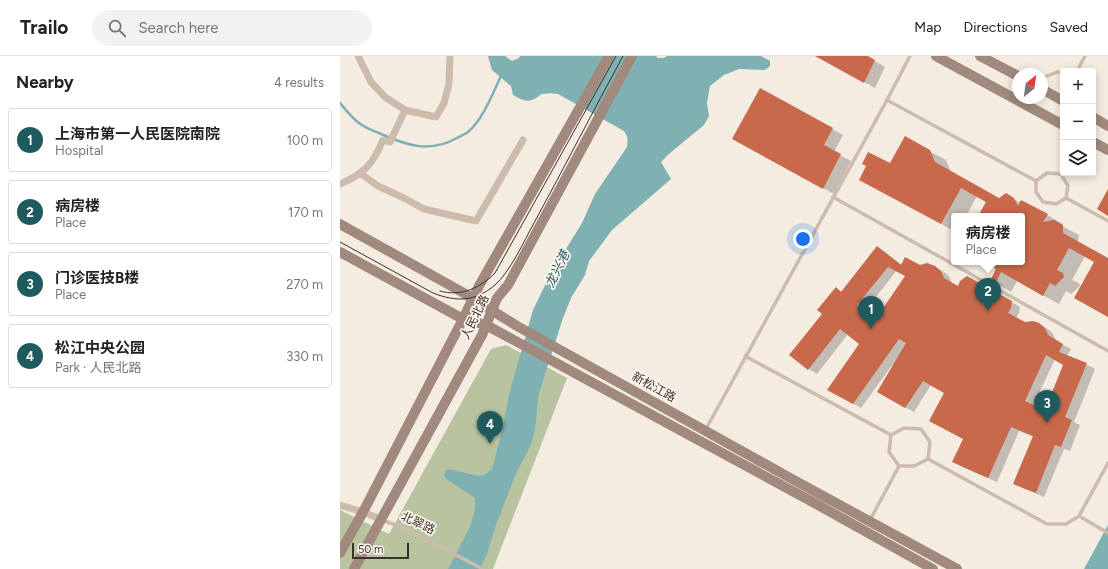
<!DOCTYPE html>
<html lang="en">
<head>
<meta charset="utf-8">
<style>
  body { margin:0; font-family:Figtree,"Noto Sans SC",sans-serif; background:#f2f2f2; color:#222 }
  .controls { position:absolute; right:12px; top:12px; display:grid; overflow:hidden; border-radius:4px; box-shadow:0 2px 10px #0003 }
  .controls button { width:36px; height:36px; display:grid; place-items:center; padding:0; border:0; border-bottom:1px solid #e0e0e0; background:#fff; color:#222; font:20px sans-serif }
  .compass { position:absolute; left:672px; top:12px; width:36px; height:36px; border-radius:50%; background:#fff; box-shadow:0 2px 10px #0003; rotate:29deg }
  .scale { position:absolute; left:12px; bottom:10px; width:57px; box-sizing:border-box; padding-left:4px; border:2px solid #3b302b; border-top:0; font-size:11px; line-height:14px; white-space:nowrap; color:#3b302b; -webkit-text-stroke:3px #fbf5ee; paint-order:stroke }
  .you { position:absolute; left:463px; top:183px; width:14px; height:14px; margin:-10px; border:3px solid #fff; border-radius:50%; background:#1a73e8; box-shadow:0 0 0 6px #1a73e833 }
  .badge { display:grid; place-items:center; width:26px; height:26px; border-radius:50%; background:#1f5a5e; color:#fff; font-size:13px; font-weight:700 }
  .pin { position:absolute; translate:-50% -33px; filter:drop-shadow(0 1px 2px #0008) }
  .pin::after { content:''; position:absolute; top:21px; width:14px; height:12px; background:inherit; clip-path:polygon(0 0,100% 0,50% 100%) }
  .popup { position:absolute; left:611px; top:157px; width:74px; height:52px; box-sizing:border-box; display:grid; place-content:center; border-radius:4px; background:#fff; filter:drop-shadow(0 1px 3px #0005); font-size:13px; white-space:nowrap; color:#767676 }
  .popup b { font-size:15px; color:#222 }
  .popup::after { content:''; position:absolute; left:50%; top:100%; margin-left:-8px; border:8px solid transparent; border-top-color:#fff }
  .list { margin:0; padding:0; list-style:none }
  h2 { display:flex; justify-content:space-between; align-items:center; height:52px; margin:0; padding:0 16px; font-size:17px }
  h2 small { font-size:13px; font-weight:400; color:#767676 }
  .list li { display:grid; grid-template-columns:26px 1fr auto; gap:12px; align-items:center; box-sizing:border-box; height:64px; margin:0 8px 8px; padding:0 8px; border:1px solid #e0e0e0; border-radius:4px }
  .list b { display:block; font-size:15px; white-space:nowrap }
  .list p { margin:0; font-size:13px; white-space:nowrap; color:#767676 }
  .list em { font-size:13px; font-style:normal; color:#767676 }
  .icon { flex:none; width:22px; height:22px; fill:none; stroke:currentColor; stroke-width:2; stroke-linecap:round; stroke-linejoin:round }
  .map { position:relative; flex:none; width:768px; height:513px; overflow:hidden }
  header { display:flex; align-items:center; gap:24px; box-sizing:border-box; height:56px; padding:0 20px; background:#fff; border-bottom:1px solid #e0e0e0 }
  header strong { font-size:19px }
  nav { display:flex; gap:22px; margin-inline-start:auto; font-size:14px }
  .search { width:280px; height:36px; background:#f2f2f2; display:flex; align-items:center; gap:10px; box-sizing:border-box; padding:0 14px; border-radius:22px; color:#767676; font-size:15px }
  main { display:flex }
  aside { flex:1; background:#fff }
  .map>svg:first-child { display:block }
</style>
</head>
<body>
<header>
<strong>Trailo</strong>
<div class="search"><svg class="icon" aria-label="search" viewBox="0 0 24 24"><circle cx="10" cy="10" r="6"/><path d="M15 15l6 6"/></svg>Search here</div>
<nav><a>Map</a><a>Directions</a><a>Saved</a></nav>
</header>
<main>
<aside>
<h2>Nearby<small>4 results</small></h2>
<ul class="list">
<li><span class="badge">1</span><div><b>上海市第一人民医院南院</b><p>Hospital</p></div><em>100 m</em></li>
<li><span class="badge">2</span><div><b>病房楼</b><p>Place</p></div><em>170 m</em></li>
<li><span class="badge">3</span><div><b>门诊医技B楼</b><p>Place</p></div><em>270 m</em></li>
<li><span class="badge">4</span><div><b>松江中央公园</b><p>Park · 人民北路</p></div><em>330 m</em></li>
</ul>
</aside>
<div class="map">
<svg width="768" height="513" viewBox="0 0 768 513">
  <rect width="100%" height="100%" fill="#f4ebe1"/>
  <polygon fill="#b8c4a0" points="166,289 227,322 153,513 0,513 0,454 49,478 151,293"/>
  <g fill="#7fb0b2">
    <path d="M 148,0 L 165,0 L 172,5 L 179,2 L 180,0 L 316,0 L 318,2 L 324,2 L 327,0 L 421,0 L 430,5 L 430,10 L 425,14 L 399,13 L 384,19 L 370,30 L 367,47 L 369,60 L 364,69 L 330,97 L 321,106 L 331,123 L 272,174 L 249,205 L 245,219 L 231,242 L 223,262 L 199,337 L 197,351 L 196,366 L 194,378 L 190,391 L 177,415 L 156,469 L 147,498 L 140,513 L 108,513 L 130,471 L 135,453 L 135,442 L 106,423 L 104,419 L 106,414 L 109,413 L 139,420 L 146,418 L 152,413 L 163,371 L 169,338 L 193,254 L 210,219 L 242,167 L 255,138 L 287,91 C 288,84 288,80 284,75 L 218,38 C 213,37 208,37 202,38 C 199,39 197,42 194,43 C 187,47 180,43 173,39 L 171,30 L 152,14 Z"/>
    <polygon points="768,469 768,513 744,513"/>
  </g>
  <g fill="#0003" fill-rule="evenodd">
    <polygon points="482,0 526,0 545,11 535,32 492,8"/>
    <polygon points="492,73 503,79 494,96 511,105 494,138 404,89"/>
    <polygon points="589,95 606,104 611,116 659,143 673,143 707,159 723,168 722,170 739,179 738,186 768,203 768,260 755,205 745,200 732,224 739,227 740,230 731,238 726,235 719,248 677,225 671,236 651,225 657,213 644,206 682,206 682,160 639,160 647,146 637,140 626,160 614,160 614,175 536,132 550,109"/>
    <path d="M 537,192 L 545,196 L 562,209 L 595,211 L 604,216 L 609,220 L 612,228 L 618,231 L 628,221 L 680,251 L 679,257 L 676,262 L 685,267 L 699,268 L 708,273 L 713,278 L 716,285 L 731,293 L 727,300 L 746,308 L 755,313 L 734,366 L 740,369 L 730,395 L 724,393 L 704,441 L 683,432 L 675,427 L 694,381 L 679,375 L 657,426 L 622,411 L 614,406 L 624,383 L 605,337 L 591,329 L 574,356 L 538,336 L 554,308 L 553,308 L 521,352 L 497,339 L 520,287 L 508,278 L 477,318 L 469,313 L 483,258 L 496,232 L 502,236 ZM 557,214 L 567,220 L 536,264 L 525,255 ZM 715,303 L 725,309 L 706,355 L 693,350 Z"/>
  </g>
  <g fill="none" stroke-linecap="round" stroke-linejoin="round">
    <path stroke="#7fb0b2" stroke-width="2.5" d="M 0,47 C 6,54 12,62 19,67 C 25,72 34,75 41,78 C 68,90 90,97 117,82 C 121,80 125,78 128,76 C 144,62 153,36 162,18"/>
  </g>
  <g fill="#c8694b" fill-rule="evenodd">
    <polygon points="475,0 528,0 535,4 524,27"/>
    <polygon points="420,32 493,72 484,89 501,98 483,133 392,83"/>
    <polygon points="565,80 590,94 595,106 659,142 666,137 674,142 678,150 681,144 708,158 703,166 714,164 723,169 723,177 768,202 768,261 734,242 754,206 729,192 717,214 723,217 724,221 715,230 710,227 703,240 661,216 655,228 650,225 656,213 642,206 682,206 682,160 638,160 646,146 621,132 601,168 519,124 526,110 522,108 528,96 550,107"/>
    <polygon points="768,133 768,160 757,153"/>
    <path d="M 537,190 L 561,209 L 565,201 L 580,209 L 587,207 L 595,210 L 601,215 L 604,222 L 618,230 L 620,225 L 627,220 L 672,245 L 671,252 L 668,257 L 685,266 L 693,265 L 699,267 L 705,272 L 708,279 L 723,288 L 719,296 L 747,307 L 725,361 L 732,364 L 721,391 L 715,389 L 696,437 L 673,428 L 693,380 L 671,371 L 648,422 L 612,406 L 623,383 L 589,365 L 604,337 L 583,325 L 565,352 L 537,336 L 566,287 L 559,283 L 513,348 L 487,334 L 519,288 L 500,273 L 468,314 L 449,299 L 482,258 L 477,254 L 496,231 L 501,236 ZM 548,211 L 565,220 L 535,264 L 517,249 ZM 706,299 L 723,309 L 705,354 L 685,345 Z"/>
  </g>
  <g fill="none" stroke-linecap="round" stroke-linejoin="round">
    <g stroke="#cdbbac" stroke-width="3.5">
      <polyline points="737,15 745,0"/>
      <polyline points="702,22 717,16 723,17"/>
      <polyline points="547,44 696,125"/>
      <polygon points="707,117 721,118 728,130 726,142 716,148 703,146 696,136 696,125"/>
      <polyline points="493,141 768,295"/>
      <polyline points="726,142 768,165"/>
      <polyline points="405,300 551,379"/>
      <polygon points="564,372 581,373 590,386 588,403 574,410 559,410 549,396 551,379"/>
      <polyline points="366,373 547,44 570,0"/>
      <polyline points="588,403 707,468 726,468 739,460 768,407"/>
      <polyline points="739,460 768,477"/>
      <polyline points="41,464 62,471 143,513"/>
      <polyline points="530,464 559,410"/>
    </g>
    <g stroke="#cdbbac" stroke-width="7">
      <polyline points="18,0 31,26 45,41 65,54"/>
      <polyline points="20,117 38,130 64,142 84,153 136,165 183,84"/>
      <path d="M 0,128 C 24,118 33,108 43,84 L 50,86 L 65,54 L 96,61 L 104,47 L 109,28 L 110,0"/>
      <polyline points="0,449 23,456 40,463"/>
    </g>
    <g stroke="#a18a7d" stroke-width="10">
      <polyline points="596,0 723,69"/>
      <polyline points="640,0 678,20"/>
      <polyline points="702,33 723,45"/>
      <polyline points="753,61 768,70"/>
      <polyline points="753,86 768,94"/>
      <polyline points="0,168 122,236 177,270 452,423 617,513"/>
      <polyline points="0,196 123,263 146,269 480,450 593,513"/>
      <polyline points="0,497 23,456 123,263 139,230 269,0"/>
      <polyline points="14,513 142,279 157,242 168,229 292,0"/>
    </g>
    <g stroke="#3b302b" stroke-width="1">
      <path d="M 0,186 L 93,237 C 116,246 135,246 155,229 C 170,216 184,185 194,167 C 224,112 253,55 283,0"/>
      <path d="M 100,235 C 121,241 140,232 155,217 L 276,0"/>
    </g>
  </g>
  <g text-anchor="middle" dominant-baseline="central" stroke-width="3.5" stroke-linejoin="round" paint-order="stroke">
    <g font-size="12" fill="#3b302b" stroke="#fbf5ee">
      <text transform="translate(135 261) rotate(-64)">人民北路</text>
      <text transform="translate(314 331) rotate(29)">新松江路</text>
      <text transform="translate(78 467) rotate(25)">北翠路</text>
    </g>
    <g font-size="13" font-style="italic" fill="#1f5a5e" stroke="#fbf5ee">
      <text transform="translate(217 213) rotate(-64)">龙兴港</text>
    </g>
  </g>
</svg>
<div class="controls">
<button>+</button>
<button>−</button>
<button><svg class="icon" aria-label="layers" viewBox="0 0 24 24"><path d="M12 4l9 5-9 5-9-5zM3 14l9 5 9-5"/></svg></button>
</div>
<svg class="compass" viewBox="-18 -18 36 36"><path d="M0-13l5 13h-10z" fill="#e53935"/><path d="M0 13l5-13h-10z" fill="#767676"/></svg>
<div class="scale">50 m</div>
<div class="you"></div>
<div class="pin badge" style="left:531px;top:273px">1</div>
<div class="pin badge" style="left:648px;top:255px">2</div>
<div class="popup"><b>病房楼</b>Place</div>
<div class="pin badge" style="left:707px;top:367px">3</div>
<div class="pin badge" style="left:150px;top:388px">4</div>
</div>
</main>
</body>
</html>
